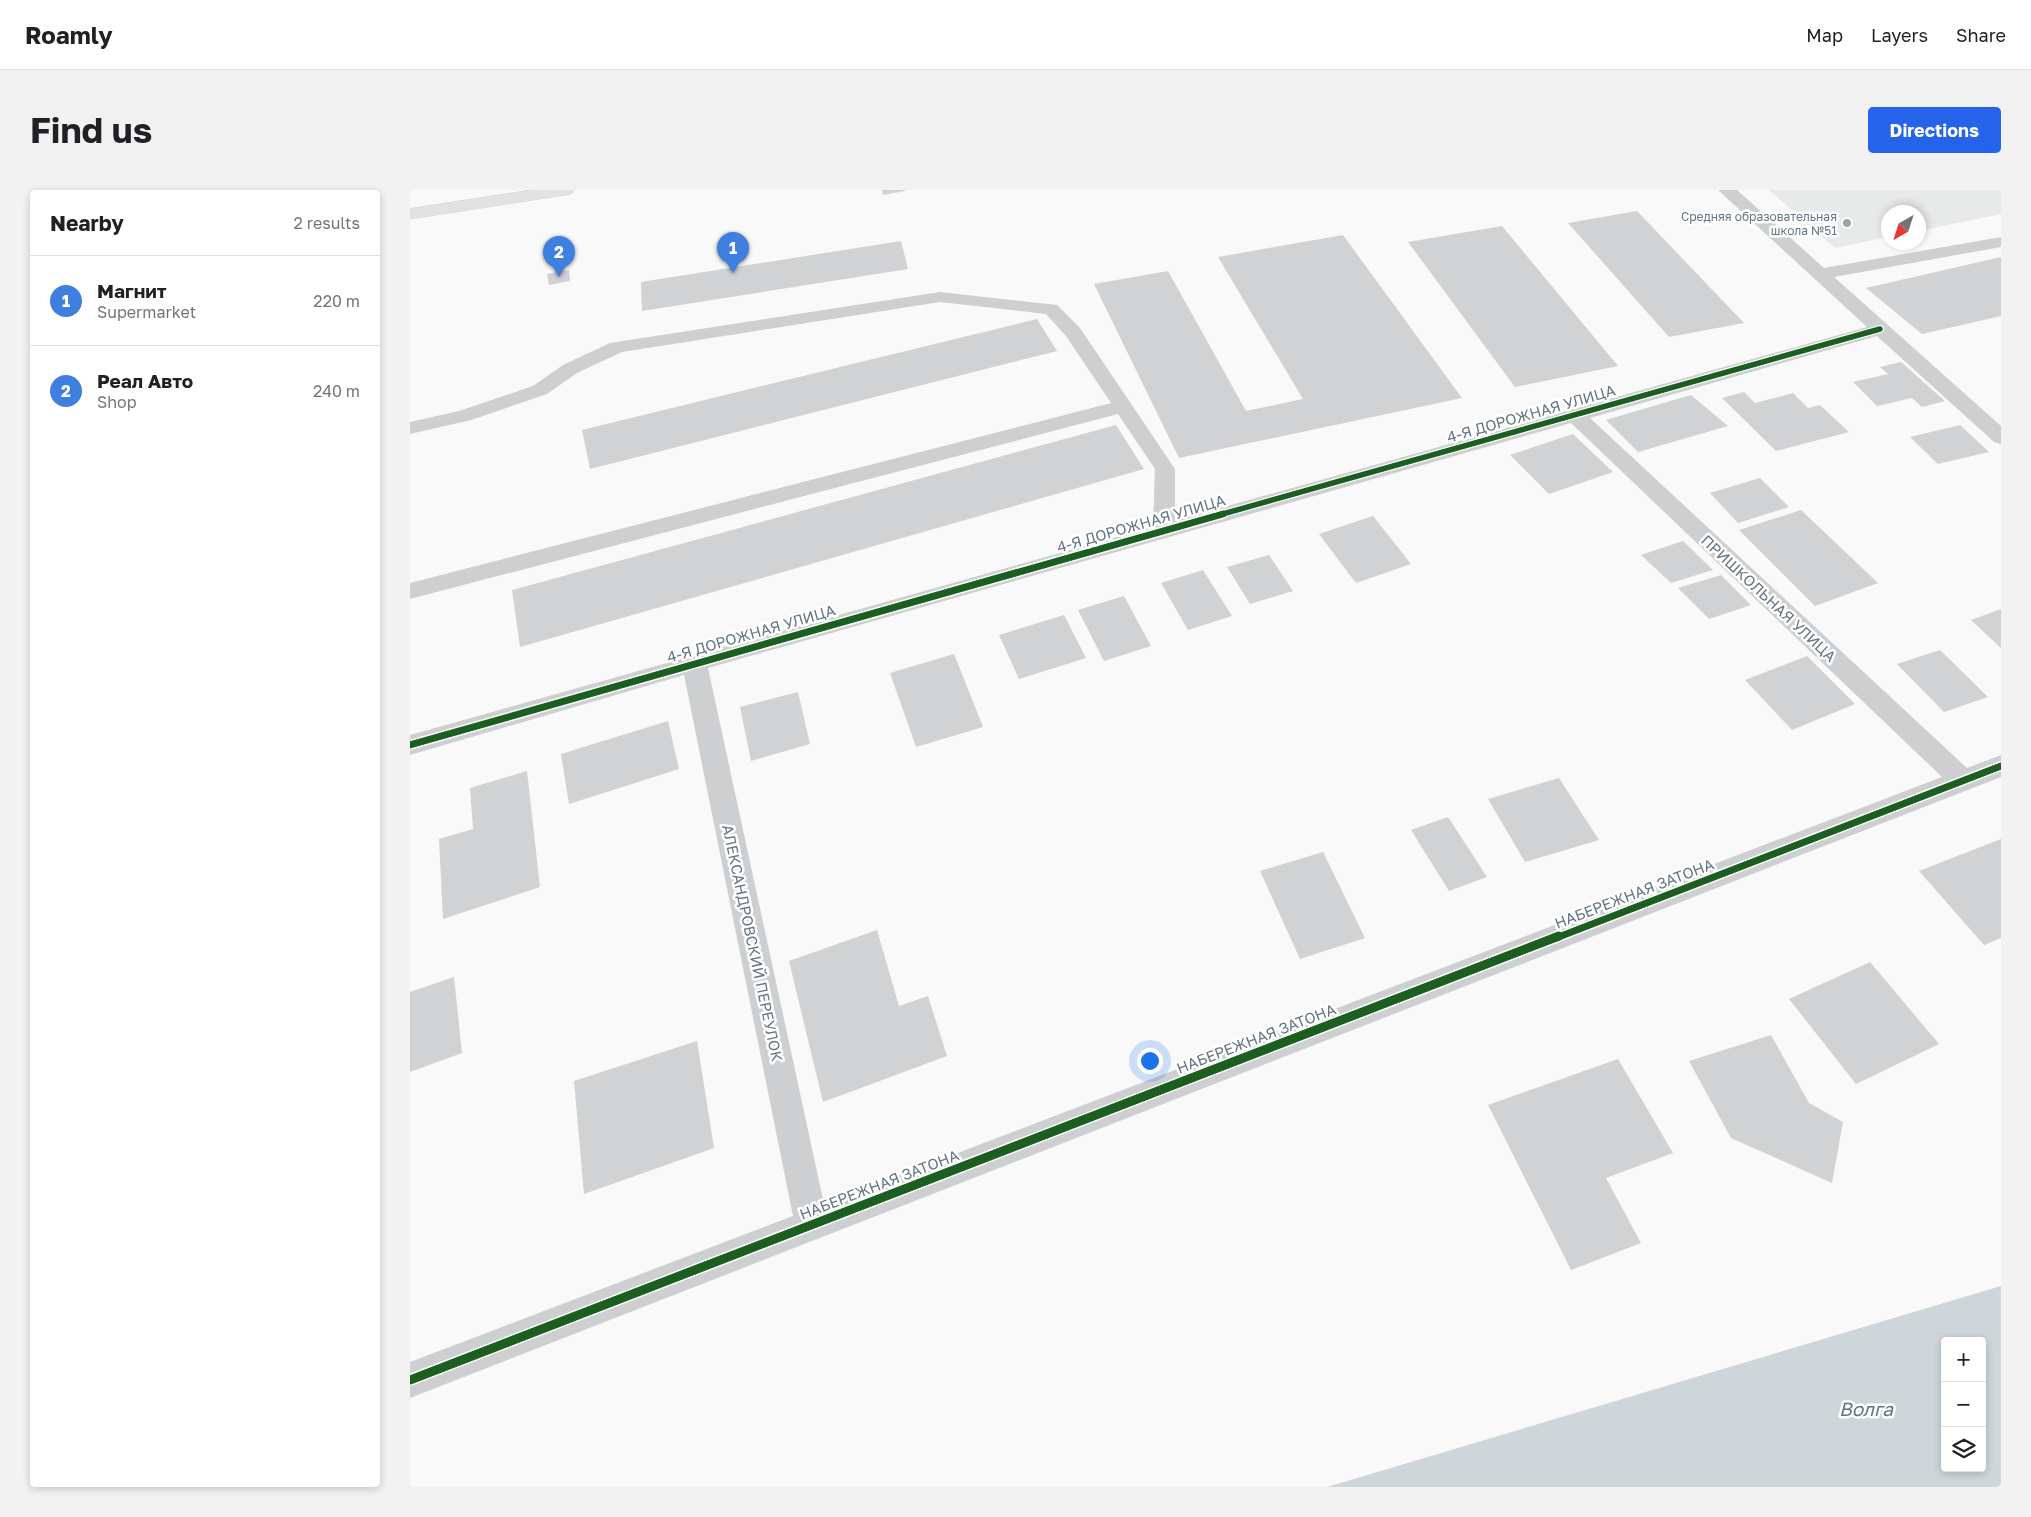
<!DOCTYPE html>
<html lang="en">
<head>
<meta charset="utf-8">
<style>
  body { margin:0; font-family:"Golos Text",sans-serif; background:#f2f2f2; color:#202124 }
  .controls { position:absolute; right:15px; bottom:15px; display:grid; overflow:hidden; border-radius:5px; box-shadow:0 2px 8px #0003 }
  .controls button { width:45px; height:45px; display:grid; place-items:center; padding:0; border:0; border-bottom:1px solid #e0e0e0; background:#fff; color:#202124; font:25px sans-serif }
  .compass { position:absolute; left:1471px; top:15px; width:45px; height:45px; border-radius:50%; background:#fff; box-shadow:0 2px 8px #0003; rotate:219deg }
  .you { position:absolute; left:739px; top:870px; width:18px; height:18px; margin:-12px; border:4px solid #fff; border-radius:50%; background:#1a73e8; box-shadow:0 0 0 8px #1a73e833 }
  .badge { display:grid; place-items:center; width:32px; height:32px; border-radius:50%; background:#2563eb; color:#fff; font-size:16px; font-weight:700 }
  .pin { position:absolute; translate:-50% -41px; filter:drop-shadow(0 1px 2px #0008) }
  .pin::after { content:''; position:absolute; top:26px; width:18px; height:15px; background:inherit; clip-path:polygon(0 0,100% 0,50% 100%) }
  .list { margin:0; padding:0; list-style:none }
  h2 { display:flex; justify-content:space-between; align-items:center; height:65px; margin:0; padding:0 20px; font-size:21px }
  h2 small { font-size:16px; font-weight:400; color:#757577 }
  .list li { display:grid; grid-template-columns:32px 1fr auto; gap:15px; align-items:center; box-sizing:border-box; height:90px; padding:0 20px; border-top:1px solid #e0e0e0 }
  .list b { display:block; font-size:19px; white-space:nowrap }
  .list p { margin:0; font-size:16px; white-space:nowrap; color:#757577 }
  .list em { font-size:16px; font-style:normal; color:#757577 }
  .icon { flex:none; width:28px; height:28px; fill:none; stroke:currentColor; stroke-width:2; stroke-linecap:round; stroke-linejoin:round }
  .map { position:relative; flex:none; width:1591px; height:1297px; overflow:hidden; border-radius:5px }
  header { display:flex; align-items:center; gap:30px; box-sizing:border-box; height:70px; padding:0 25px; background:#fff; border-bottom:1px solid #e0e0e0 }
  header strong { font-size:24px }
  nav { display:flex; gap:28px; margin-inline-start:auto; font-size:18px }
  .intro { display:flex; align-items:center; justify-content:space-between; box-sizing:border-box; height:120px; padding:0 30px }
  h1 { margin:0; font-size:35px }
  .button { padding:12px 22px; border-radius:5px; background:#2563eb; color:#fff; font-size:18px; font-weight:700 }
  main { display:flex; gap:30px; padding:0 30px }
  aside { flex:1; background:#fff; border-radius:5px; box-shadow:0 2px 8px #0003 }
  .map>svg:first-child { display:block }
</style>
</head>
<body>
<header>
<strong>Roamly</strong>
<nav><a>Map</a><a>Layers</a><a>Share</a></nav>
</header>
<div class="intro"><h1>Find us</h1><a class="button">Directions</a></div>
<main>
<aside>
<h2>Nearby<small>2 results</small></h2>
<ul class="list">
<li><span class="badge" style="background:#3f7fe0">1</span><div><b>Магнит</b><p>Supermarket</p></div><em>220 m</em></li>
<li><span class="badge" style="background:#3f7fe0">2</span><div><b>Реал Авто</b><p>Shop</p></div><em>240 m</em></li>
</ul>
</aside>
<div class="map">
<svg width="1591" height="1297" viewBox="0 0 1591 1297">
  <rect width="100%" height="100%" fill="#f9f9f9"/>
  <polygon fill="#e8e9e9" points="1359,0 1591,0 1591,24 1509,41 1508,22 1478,22 1478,47 1425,58"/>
  <path fill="#ced6d9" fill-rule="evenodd" d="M 1591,1096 L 1591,1297 L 917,1297 ZM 1535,1151 L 1572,1151 L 1572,1278 L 1535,1278 Z"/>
  <g fill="#d0d2d3">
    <polygon points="472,0 495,0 495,1 473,5"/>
    <polygon points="1227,21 1334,133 1259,147 1158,33"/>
    <polygon points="1092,36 1208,176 1105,197 998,52"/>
    <polygon points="933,45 1052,208 769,268 684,94 758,81 836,221 893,209 808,67"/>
    <polygon points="491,51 498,79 232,121 231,92"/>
    <polygon points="1591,67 1591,126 1512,144 1456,98"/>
    <polygon points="159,80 160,91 139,95 137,84"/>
    <polygon points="627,129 647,161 180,279 172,240"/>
    <polygon points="1491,172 1535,211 1512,217 1502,208 1467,216 1443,192 1478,184 1470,177"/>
    <polygon points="1334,202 1345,213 1383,203 1398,218 1410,215 1439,242 1366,261 1312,208"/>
    <polygon points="1281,205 1318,236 1228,262 1196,230"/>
    <polygon points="706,235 734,279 110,457 102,400"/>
    <polygon points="1550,235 1579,262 1528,274 1500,247"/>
    <polygon points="1163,244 1203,282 1139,304 1100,265"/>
    <polygon points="1350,288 1379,317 1328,333 1300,303"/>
    <polygon points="1391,320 1468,393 1405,416 1329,340"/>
    <polygon points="963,326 1001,374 946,393 909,344"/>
    <polygon points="1273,351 1303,380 1261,393 1231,365"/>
    <polygon points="859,365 883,401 840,414 817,377"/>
    <polygon points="793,380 822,426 778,440 751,393"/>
    <polygon points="1311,385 1341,415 1299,429 1268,398"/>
    <polygon points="714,406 741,456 694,471 668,420"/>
    <polygon points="1591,419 1591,458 1561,430"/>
    <polygon points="654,425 676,468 609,489 589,445"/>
    <polygon points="1530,460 1578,507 1534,522 1487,474"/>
    <polygon points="544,464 573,537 506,557 480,483"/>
    <polygon points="1397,466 1445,514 1382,540 1335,490"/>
    <polygon points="388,502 400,554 341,571 330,517"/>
    <polygon points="258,531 269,579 159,614 151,564"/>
    <polygon points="117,581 130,697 33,729 29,649 63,639 60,598"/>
    <polygon points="1149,588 1189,650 1115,672 1078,609"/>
    <polygon points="1038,627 1077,687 1039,701 1001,640"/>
    <polygon points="1591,649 1591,748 1574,755 1509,681"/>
    <polygon points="913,662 955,748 890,769 850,681"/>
    <polygon points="467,740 489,816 518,806 537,866 413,912 379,771"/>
    <polygon points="1460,772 1529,854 1446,894 1379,809"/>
    <polygon points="44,787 52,863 0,882 0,802"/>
    <polygon points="1361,845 1399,913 1433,932 1422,993 1321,948 1279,871"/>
    <polygon points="287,851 304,958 174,1004 164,891"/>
    <polygon points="1208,869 1263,963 1196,988 1231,1053 1161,1080 1078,915"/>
  </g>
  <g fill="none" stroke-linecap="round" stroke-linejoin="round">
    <g stroke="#d5d6d7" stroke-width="1">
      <polygon id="secondary" points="122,0 164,0 161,4 155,5 0,29 0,19"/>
    </g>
    <polygon fill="#cecfd0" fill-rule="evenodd" points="530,102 647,115 670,138 765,279 765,341 762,346 754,348 746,346 743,341 745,279 708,224 0,409 0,393 701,213 656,146 636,124 530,112 212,162 167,183 137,204 61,230 0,244 0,232 49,221 123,196 153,175 200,153"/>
    <path fill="#cecfd0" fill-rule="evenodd" d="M 1308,0 L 1327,0 L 1414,78 L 1591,47 L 1591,57 L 1424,87 L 1591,236 L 1591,254 L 1584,252 L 1467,146 L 1180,228 L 1557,578 L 1591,565 L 1591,587 L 0,1208 L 0,1172 L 383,1026 L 274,485 L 0,565 L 0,545 L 1457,137 ZM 1161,233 L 1532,587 L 414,1014 L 298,478 Z"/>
    <use href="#secondary" fill="#e1e2e2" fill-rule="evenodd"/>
    <g stroke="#fff" stroke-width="8">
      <polyline id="cycleway-far2" points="809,325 1470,139"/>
    </g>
    <g stroke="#fff" stroke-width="10">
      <g id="cycleway-far1">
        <polyline points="0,555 813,324"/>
        <polyline points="1146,748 1591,576"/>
      </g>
    </g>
    <g stroke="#fff" stroke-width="12">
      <polyline id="cycleway" points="0,1190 1149,746"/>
    </g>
    <use href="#cycleway-far2" stroke="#1b5e20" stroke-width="5.5"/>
    <use href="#cycleway-far1" stroke="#1b5e20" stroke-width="7"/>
    <use href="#cycleway" stroke="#1b5e20" stroke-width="9"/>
  </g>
  <circle fill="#99a4ac" stroke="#fff" stroke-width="2" cx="1437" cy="33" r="5"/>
  <g text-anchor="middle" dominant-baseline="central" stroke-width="5" stroke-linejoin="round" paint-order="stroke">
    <g font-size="12" fill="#657683" stroke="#fff" text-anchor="end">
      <text x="1427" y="26">Средняя образовательная<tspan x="1427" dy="14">школа №51</tspan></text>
    </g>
    <g font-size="15" fill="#657683" stroke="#fff">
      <text transform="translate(1121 223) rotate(-16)">4-Я ДОРОЖНАЯ УЛИЦА</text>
      <text transform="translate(731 333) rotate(-16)">4-Я ДОРОЖНАЯ УЛИЦА</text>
      <text transform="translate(1359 408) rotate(43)">ПРИШКОЛЬНАЯ УЛИЦА</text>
      <text transform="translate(341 443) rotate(-16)">4-Я ДОРОЖНАЯ УЛИЦА</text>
      <text transform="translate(1224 703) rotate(-21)">НАБЕРЕЖНАЯ ЗАТОНА</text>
      <text transform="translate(343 753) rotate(78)">АЛЕКСАНДРОВСКИЙ ПЕРЕУЛОК</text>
      <text transform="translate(846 848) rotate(-21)">НАБЕРЕЖНАЯ ЗАТОНА</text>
      <text transform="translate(469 994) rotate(-21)">НАБЕРЕЖНАЯ ЗАТОНА</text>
    </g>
    <g font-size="19" font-style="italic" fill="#60757c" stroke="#fff">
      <text x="1456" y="1218">Волга</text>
    </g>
  </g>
</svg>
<div class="controls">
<button>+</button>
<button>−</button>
<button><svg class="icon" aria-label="layers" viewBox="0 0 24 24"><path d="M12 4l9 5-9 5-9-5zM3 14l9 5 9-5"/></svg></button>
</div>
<svg class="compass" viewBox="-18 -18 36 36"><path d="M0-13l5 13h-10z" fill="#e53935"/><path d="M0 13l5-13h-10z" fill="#757577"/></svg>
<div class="you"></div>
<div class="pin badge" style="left:323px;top:83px;background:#3f7fe0">1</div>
<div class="pin badge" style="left:149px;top:87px;background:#3f7fe0">2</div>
</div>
</main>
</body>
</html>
